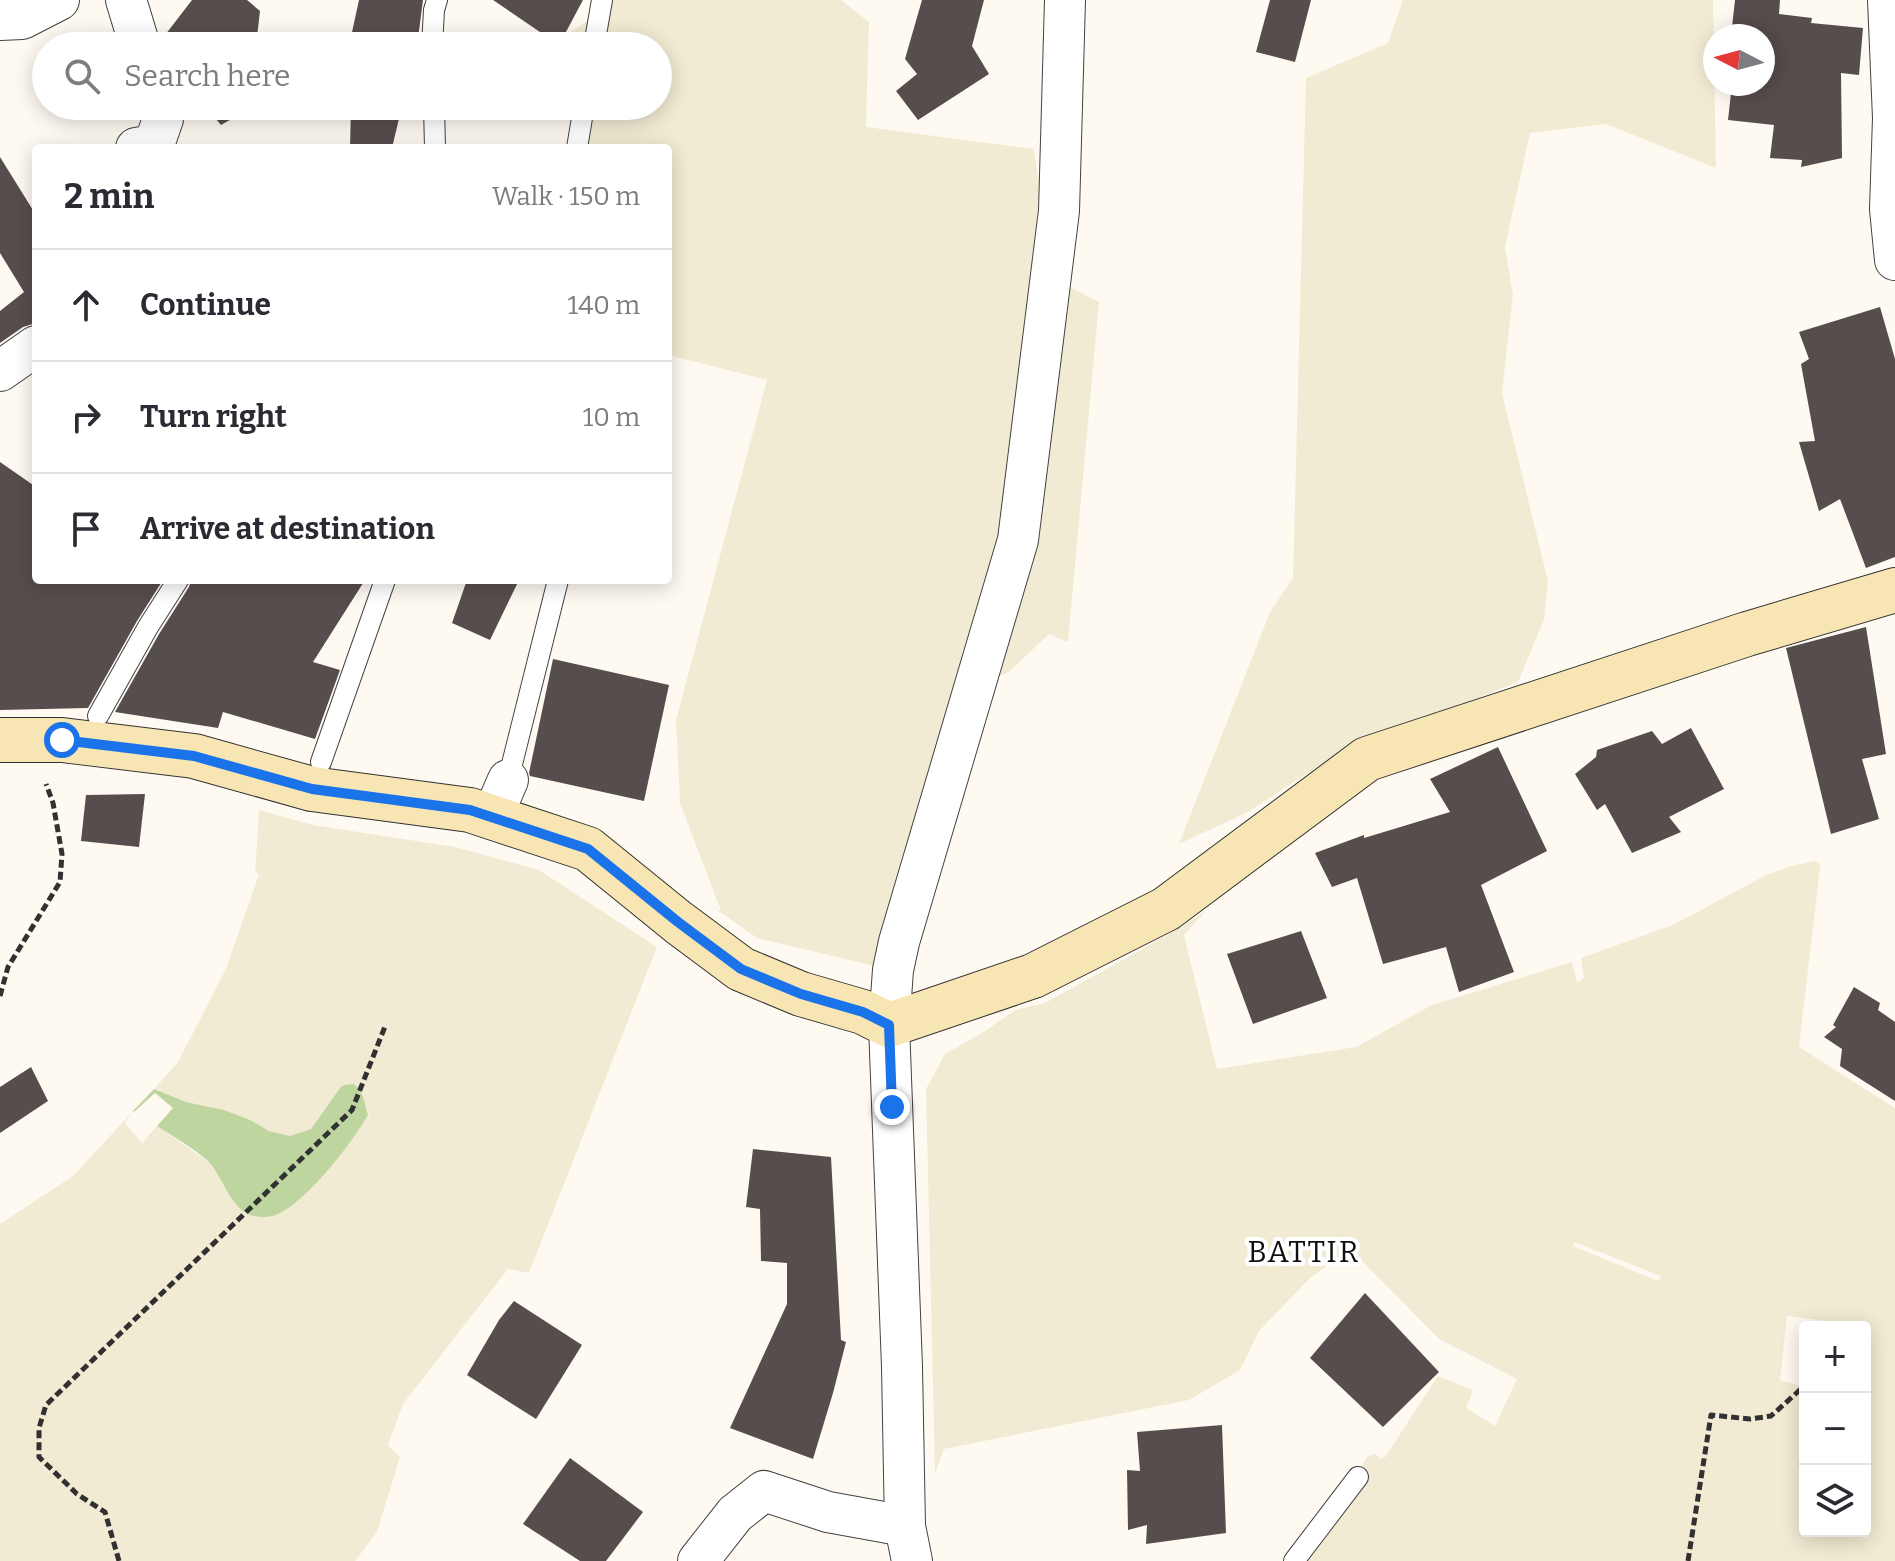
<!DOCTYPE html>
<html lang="en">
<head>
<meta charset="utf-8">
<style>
  body { margin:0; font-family:Bitter,serif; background:#f7f7f7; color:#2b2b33 }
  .controls { position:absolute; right:24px; bottom:24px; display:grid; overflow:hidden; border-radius:8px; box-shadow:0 4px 20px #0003 }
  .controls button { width:72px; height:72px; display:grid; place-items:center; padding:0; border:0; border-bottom:2px solid #e1e1e2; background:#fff; color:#2b2b33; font:40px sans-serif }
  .compass { position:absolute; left:1703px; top:24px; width:72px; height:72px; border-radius:50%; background:#fff; box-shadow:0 4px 20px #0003; rotate:276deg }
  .stop { position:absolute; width:24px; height:24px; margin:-18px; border:6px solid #1a73e8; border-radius:50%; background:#fff }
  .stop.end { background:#1a73e8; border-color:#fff; box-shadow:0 2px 8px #0008 }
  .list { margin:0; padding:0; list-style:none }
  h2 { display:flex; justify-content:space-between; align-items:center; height:104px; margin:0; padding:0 32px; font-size:34px }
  h2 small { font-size:26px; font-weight:400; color:#7c7c81 }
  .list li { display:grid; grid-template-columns:52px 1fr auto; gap:24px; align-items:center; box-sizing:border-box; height:112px; padding:0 32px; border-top:2px solid #e1e1e2 }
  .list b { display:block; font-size:30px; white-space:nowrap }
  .list em { font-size:26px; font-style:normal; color:#7c7c81 }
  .icon { flex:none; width:44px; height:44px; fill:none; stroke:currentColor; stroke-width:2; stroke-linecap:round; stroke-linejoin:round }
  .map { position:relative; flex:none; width:1895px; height:1561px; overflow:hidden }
  .search { position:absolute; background:#fff; box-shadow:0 4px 20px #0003; left:32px; top:32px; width:640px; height:88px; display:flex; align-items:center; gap:20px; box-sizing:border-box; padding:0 28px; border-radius:44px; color:#7c7c81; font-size:30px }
  .panel { position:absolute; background:#fff; box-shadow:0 4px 20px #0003; left:32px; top:144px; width:640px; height:440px; border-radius:8px }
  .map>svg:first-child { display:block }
</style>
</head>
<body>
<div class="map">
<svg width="1895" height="1561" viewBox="0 0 1895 1561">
  <rect width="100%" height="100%" fill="#fefaf2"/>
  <g fill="#f2ebd3" fill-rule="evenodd">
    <polygon points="595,0 841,0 869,22 866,127 1034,149 1045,225 1001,529 883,968 757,938 709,904 721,911 680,803 676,720 767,380 668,355 668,148 570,148 575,122 573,106 658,106 658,46 569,46 579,38 570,32 589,20"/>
    <polygon points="1403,0 1713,0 1716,168 1606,124 1530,133 1505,247 1513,295 1502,393 1548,581 1544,620 1518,682 1334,756 1248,812 1179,844 1270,612 1293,578 1306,78 1388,43"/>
    <polygon points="1052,278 1099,302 1068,642 1049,634 1009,672 977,685"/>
    <polygon points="259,810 313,825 455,847 539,870 657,947 529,1273 508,1269 403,1404 388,1445 400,1457 377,1532 355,1561 0,1561 0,1224 73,1176 133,1111 125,1123 142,1143 157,1126 209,1162 246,1214 266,1217 299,1200 369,1115 363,1097 340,1088 311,1129 290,1136 279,1135 224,1110 186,1102 154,1089 178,1062 226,969 259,874 255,872"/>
    <path d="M 1815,861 L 1820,864 L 1820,868 L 1799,1047 L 1895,1108 L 1895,1561 L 1294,1561 L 1320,1527 L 1368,1456 L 1375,1454 L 1381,1459 L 1385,1457 L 1438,1376 L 1473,1390 L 1466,1408 L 1495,1426 L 1517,1379 L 1439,1339 L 1350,1249 L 1310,1278 L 1259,1331 L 1240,1370 L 1189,1400 L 944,1449 L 935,1473 L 926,1089 L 945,1054 L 985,1031 L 1015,1010 L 1045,1003 L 1178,929 L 1206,911 L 1184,935 L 1217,1069 L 1356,1047 L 1432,1005 L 1572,962 L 1577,983 L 1584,978 L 1581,958 L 1675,924 L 1766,875 L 1791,866 ZM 1574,1242 L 1661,1276 L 1661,1277 L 1658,1281 L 1573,1246 ZM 1787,1316 L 1849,1324 L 1849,1327 L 1865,1327 L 1865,1531 L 1805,1531 L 1805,1387 L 1780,1380 Z"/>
  </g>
  <path fill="#bed59f" d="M 354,1084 C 363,1091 365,1104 368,1115 C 352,1143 307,1201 278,1214 C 270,1218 257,1218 248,1214 C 230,1206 221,1174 208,1161 C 193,1148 174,1137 157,1126 L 173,1108 L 155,1093 L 134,1112 L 133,1111 L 154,1089 L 186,1102 L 224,1110 L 250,1120 L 269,1131 L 290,1136 L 311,1129 L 340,1088 L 344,1085 Z"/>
  <g fill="#564e4c">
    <polygon points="192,0 247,0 260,11 256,46 162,46 162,39"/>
    <polygon points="359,0 423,0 417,46 349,46"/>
    <polygon points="493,0 583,0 559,45"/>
    <polygon points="922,0 984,0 972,46 989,74 918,120 896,91 917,74 905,59"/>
    <polygon points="1270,0 1311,0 1295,62 1256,52"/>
    <polygon points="1735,0 1780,0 1779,14 1812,18 1811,23 1863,28 1859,75 1841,73 1842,158 1801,167 1802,160 1770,158 1774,125 1728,120 1732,84 1763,84 1763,36 1731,36"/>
    <polygon points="205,106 250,106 249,109 221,125"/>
    <polygon points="351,106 402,106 392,148 350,148"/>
    <polygon points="0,157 36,215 36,323 23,327 0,343 0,311 24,292 0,253"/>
    <polygon points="1880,307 1895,359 1895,557 1866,568 1840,499 1819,511 1799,442 1815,441 1801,364 1809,359 1799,332"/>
    <polygon points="0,462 36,487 36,580 163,580 137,621 88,708 0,710"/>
    <polygon points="191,580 365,580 313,662 340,670 315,739 223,712 218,728 115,712 159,634 189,587"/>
    <polygon points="467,580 519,580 490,640 452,623"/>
    <polygon points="1866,627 1886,754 1862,759 1879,819 1831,834 1786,648"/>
    <polygon points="553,659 669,685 644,801 530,776 529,773"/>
    <polygon points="1691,728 1724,789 1669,817 1681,832 1632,853 1605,804 1597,810 1575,774 1596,757 1597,750 1652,731 1662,744"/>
    <polygon points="1498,747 1547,851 1481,885 1514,972 1459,992 1446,947 1383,964 1357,878 1332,887 1315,853 1364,835 1364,838 1450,812 1430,779"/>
    <polygon points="145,794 139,847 81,841 86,795"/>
    <polygon points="1301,931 1327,998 1253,1024 1227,954"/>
    <polygon points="1854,987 1880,1003 1878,1010 1895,1022 1895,1101 1840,1066 1842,1049 1824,1037 1836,1027 1833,1025"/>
    <polygon points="31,1067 48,1101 0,1133 0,1087"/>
    <polygon points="753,1149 831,1157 841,1340 846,1342 833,1393 813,1459 730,1428 787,1304 787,1263 761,1261 760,1209 746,1207"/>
    <polygon points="1365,1293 1439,1372 1383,1427 1310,1358"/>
    <polygon points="514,1301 582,1345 536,1419 467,1375 499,1320"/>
    <polygon points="1222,1425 1226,1533 1146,1544 1147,1525 1128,1530 1127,1470 1140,1471 1137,1432"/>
    <polygon points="570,1458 643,1512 606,1561 580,1561 523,1524"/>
  </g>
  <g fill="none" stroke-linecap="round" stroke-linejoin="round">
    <g stroke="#424242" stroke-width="22">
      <g id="lane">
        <polyline points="432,46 434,10 437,0"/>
        <polyline points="594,46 602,0"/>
        <polyline points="434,106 435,148"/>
        <polyline points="577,148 584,106"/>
        <polyline points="98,716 148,627 178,580"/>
        <polyline points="321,762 385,580"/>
        <polyline points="508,780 558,580"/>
        <polyline points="1294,1561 1358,1477"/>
      </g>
    </g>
    <g stroke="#424242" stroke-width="42">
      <g id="street">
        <polyline points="126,0 140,46"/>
        <polyline points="1888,0 1893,118 1890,209 1895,260"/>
        <polyline points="0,20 22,19 59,0"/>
        <polyline points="136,148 154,145 163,119 159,106"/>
        <polyline points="0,371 36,346"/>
        <polyline points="492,817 508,780"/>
        <polyline points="698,1561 735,1514 764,1491 828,1512 905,1526"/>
        <polyline points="912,1561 905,1526 902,1367 889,1025 893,970 899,942 1018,540 1059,211 1065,0"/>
      </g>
    </g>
    <g stroke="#313131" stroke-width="46">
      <polyline id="secondary" points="0,740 62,740 194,756 312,789 470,810 588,849 678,922 741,969 801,994 863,1012 889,1025 1033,976 1166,909 1367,759 1747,634 1895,590"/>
    </g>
    <g stroke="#313131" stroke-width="5" stroke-dasharray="8 4" stroke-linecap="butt">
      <polyline points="0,996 8,967 60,882 62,854 53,803 46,784"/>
      <polyline points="119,1561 105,1512 77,1494 39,1457 39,1428 46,1405 352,1110 386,1024"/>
      <polyline points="1688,1561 1711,1415 1750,1419 1771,1416 1801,1389"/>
    </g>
    <use href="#lane" stroke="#fff" stroke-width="20"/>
    <use href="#street" stroke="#fff" stroke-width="40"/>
    <use href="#secondary" stroke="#f7e6b3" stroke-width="44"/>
  </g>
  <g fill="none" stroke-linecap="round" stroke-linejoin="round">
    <polyline stroke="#1a73e8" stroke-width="10" points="62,740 194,756 312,789 470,810 588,849 678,922 741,969 801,994 863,1012 889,1025 892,1107"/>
  </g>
  <g text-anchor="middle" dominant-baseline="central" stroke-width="8" stroke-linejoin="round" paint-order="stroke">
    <g font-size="30" letter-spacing="2" fill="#0f0f0f" stroke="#fff">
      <text x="1304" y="1252">BATTIR</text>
    </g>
  </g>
</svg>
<div class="controls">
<button>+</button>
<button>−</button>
<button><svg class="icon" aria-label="layers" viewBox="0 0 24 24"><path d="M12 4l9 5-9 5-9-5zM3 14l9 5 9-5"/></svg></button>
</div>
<svg class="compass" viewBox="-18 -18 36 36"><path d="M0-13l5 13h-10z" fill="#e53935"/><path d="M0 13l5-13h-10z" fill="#7c7c81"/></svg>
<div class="stop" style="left:62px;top:740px"></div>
<div class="stop end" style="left:892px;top:1107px"></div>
<div class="search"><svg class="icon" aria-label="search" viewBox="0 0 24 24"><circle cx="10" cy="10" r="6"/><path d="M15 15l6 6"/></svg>Search here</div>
<section class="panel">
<h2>2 min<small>Walk · 150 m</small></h2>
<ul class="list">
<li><svg class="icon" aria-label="ahead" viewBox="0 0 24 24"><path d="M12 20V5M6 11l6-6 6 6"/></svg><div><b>Continue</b></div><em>140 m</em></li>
<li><svg class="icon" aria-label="right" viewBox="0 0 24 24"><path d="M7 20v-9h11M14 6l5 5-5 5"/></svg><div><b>Turn right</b></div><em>10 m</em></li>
<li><svg class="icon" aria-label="arrive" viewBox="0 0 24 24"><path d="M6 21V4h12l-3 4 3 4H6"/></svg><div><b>Arrive at destination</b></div></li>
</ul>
</section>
</div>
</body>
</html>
